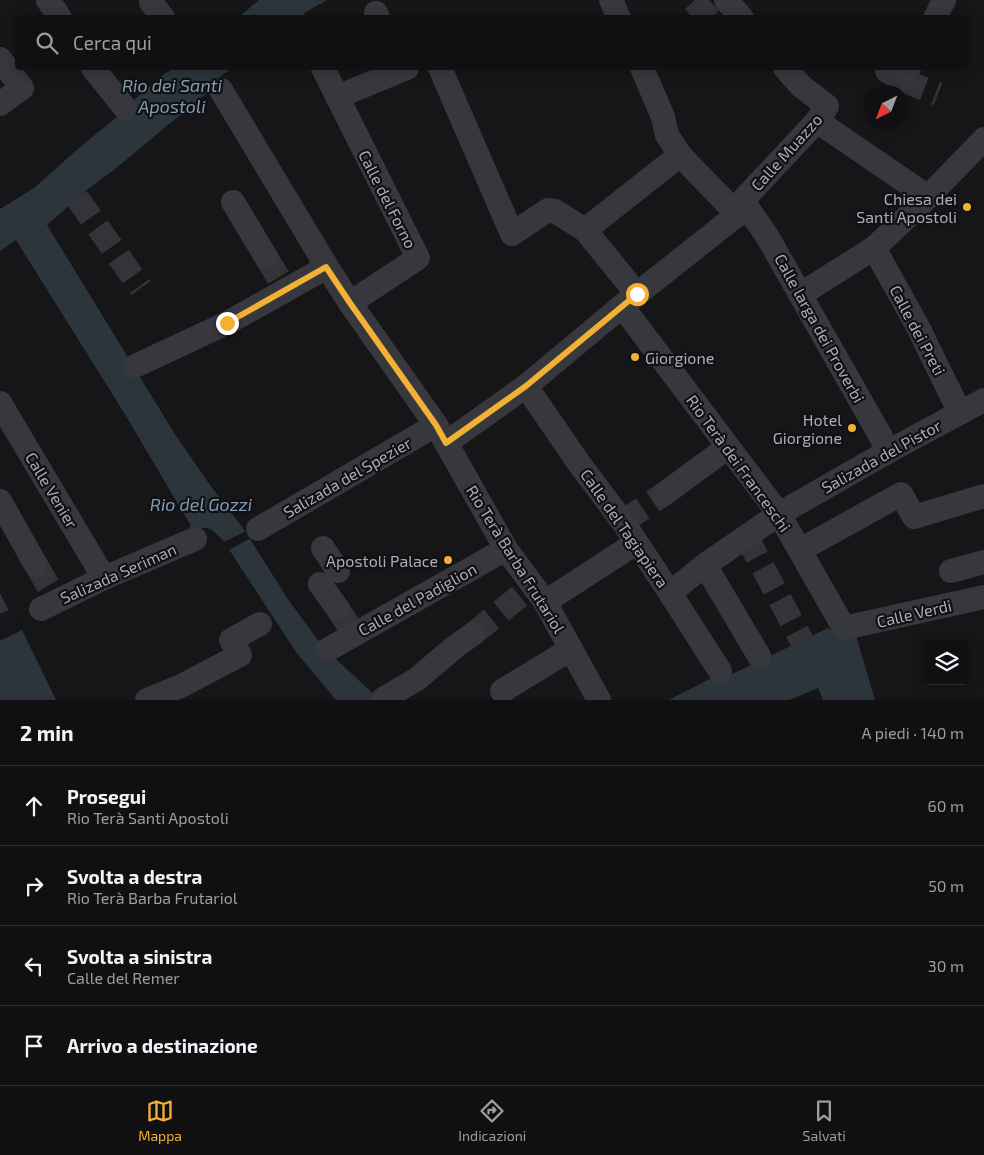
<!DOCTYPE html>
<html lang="it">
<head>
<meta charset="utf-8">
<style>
  body { margin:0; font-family:"Exo 2",sans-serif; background:#19191b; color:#f1f3f6 }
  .controls { position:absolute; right:15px; bottom:15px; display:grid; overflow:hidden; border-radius:5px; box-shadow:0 2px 12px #0003 }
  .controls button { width:45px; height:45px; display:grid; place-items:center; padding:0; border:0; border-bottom:1px solid #303032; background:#101012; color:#f1f3f6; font:25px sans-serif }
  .compass { position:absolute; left:864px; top:85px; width:45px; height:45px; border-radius:50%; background:#101012; box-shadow:0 2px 12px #0003; rotate:222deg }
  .stop { position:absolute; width:15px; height:15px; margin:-11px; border:4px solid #f2b134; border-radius:50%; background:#fff }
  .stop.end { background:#f2b134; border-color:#fff; box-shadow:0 1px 5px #0008 }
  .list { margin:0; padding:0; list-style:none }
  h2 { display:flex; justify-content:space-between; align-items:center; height:65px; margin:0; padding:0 20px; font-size:21px }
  h2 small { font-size:16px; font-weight:400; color:#9c9d9f }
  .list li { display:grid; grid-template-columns:32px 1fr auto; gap:15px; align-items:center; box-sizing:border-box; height:80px; padding:0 20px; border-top:1px solid #303032 }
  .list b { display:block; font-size:19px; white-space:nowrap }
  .list p { margin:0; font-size:16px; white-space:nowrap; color:#9c9d9f }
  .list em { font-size:16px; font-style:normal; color:#9c9d9f }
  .icon { flex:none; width:28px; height:28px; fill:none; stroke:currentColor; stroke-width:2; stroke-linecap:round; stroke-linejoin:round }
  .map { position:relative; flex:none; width:984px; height:700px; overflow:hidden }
  .search { position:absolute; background:#101012; box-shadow:0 2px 12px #0003; left:15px; right:15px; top:15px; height:55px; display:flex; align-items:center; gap:12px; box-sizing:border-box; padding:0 18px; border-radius:5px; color:#9c9d9f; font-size:19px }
  .sheet { height:385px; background:#101012 }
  nav { display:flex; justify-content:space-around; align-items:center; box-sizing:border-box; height:70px; border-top:1px solid #303032; background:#101012; font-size:14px; color:#9c9d9f }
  nav a { display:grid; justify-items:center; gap:2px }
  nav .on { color:#f2b134 }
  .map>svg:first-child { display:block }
</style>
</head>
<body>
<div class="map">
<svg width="984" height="700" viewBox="0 0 984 700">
  <rect width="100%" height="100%" fill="#161618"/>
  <g fill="#2c353c">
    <polygon points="259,0 327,0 304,13 305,15 300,17 239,17"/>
    <path d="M 174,68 L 232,68 L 217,79 L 208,92 L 115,169 L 88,189 L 47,225 L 176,436 L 210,485 L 245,531 L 287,598 L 323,647 L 380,700 L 336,700 L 296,652 L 224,542 C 213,529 209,525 192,533 L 189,527 L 191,526 L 123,411 L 16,240 L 0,251 L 0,209 L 34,188 L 79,148 L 123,112 L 126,107 L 160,77 Z"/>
    <polygon points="0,593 10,613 22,630 56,700 0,700"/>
    <polygon points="828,628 834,632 854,629 875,700 823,700 818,688 789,700 669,700 725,671 728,676"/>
  </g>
  <g fill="#161618">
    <polygon points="202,528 207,528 212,530 224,542 248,530 253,537 229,550 237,562 235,563 222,544 211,532 202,531 192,533"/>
    <polygon points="9,610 10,613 13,612 24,629 0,641 0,614"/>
  </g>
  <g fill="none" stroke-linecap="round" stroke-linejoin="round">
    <g stroke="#333438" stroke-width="24" stroke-dasharray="24 12" stroke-linecap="butt">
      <polyline points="693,18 713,0"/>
      <polyline points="902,80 938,94"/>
      <polyline points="77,198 141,288"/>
      <polyline points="266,257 286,290"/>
      <polyline points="623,522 664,494"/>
      <polyline points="746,536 802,641"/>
      <polyline points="36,565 52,592"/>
      <polyline points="338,609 354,634"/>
      <polyline points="473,634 521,595"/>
    </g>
    <g stroke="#37383d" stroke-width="24">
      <polyline points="48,0 60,18"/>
      <polyline points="611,0 619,18"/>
      <polyline points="726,0 742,18"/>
      <polyline points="151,2 163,18"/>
      <polyline points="376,13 378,18"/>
      <polyline points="935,18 944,0"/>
      <polyline points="0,59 22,88 0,104"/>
      <polyline points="93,68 125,108"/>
      <polyline points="323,68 418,258 350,303"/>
      <polyline points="440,68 512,234 548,210 555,211 585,230 637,294"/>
      <polyline points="642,68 663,117 667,135 680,155 738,215"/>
      <polyline points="887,71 902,80 909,68"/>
      <polyline points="221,90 327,267 350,303 436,425 506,549 545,602 599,700"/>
      <polyline points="337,97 407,68"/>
      <polyline points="817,121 928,197"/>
      <polyline points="233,202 266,257"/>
      <polyline points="747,207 767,236 889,451"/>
      <polyline points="585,230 680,155"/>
      <polyline points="874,248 918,327 960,413"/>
      <polyline points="801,294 874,248 921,204 984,139"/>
      <polyline points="622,306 779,514 844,628 984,597"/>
      <polyline points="135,366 227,323 327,267"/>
      <polyline points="526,386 578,462 623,522 670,593 720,671"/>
      <polyline points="0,403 104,578"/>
      <polyline points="446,443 526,386 622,306 747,207 744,199 817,121 827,106 801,86 785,68"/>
      <polyline points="664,494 728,447"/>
      <polyline points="0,501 36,565"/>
      <polyline points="258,529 436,425"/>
      <polyline points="323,548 338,571"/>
      <polyline points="800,550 901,494 914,517 984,496"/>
      <polyline points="705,565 759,656"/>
      <polyline points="951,571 984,562"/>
      <polyline points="320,584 338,609"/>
      <polyline points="670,593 705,565 779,514 889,451 984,400"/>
      <polyline points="545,602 636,543"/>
      <polyline points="41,609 104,578 195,539"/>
      <polyline points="327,650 506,549"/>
      <polyline points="502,691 571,649"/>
      <polyline points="383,699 417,679 456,646 473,634"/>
      <polyline points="147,700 181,686 240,655 231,640 260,624"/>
    </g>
  </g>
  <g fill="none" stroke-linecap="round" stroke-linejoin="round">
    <polyline stroke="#f2b134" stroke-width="6" points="227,323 326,267 350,303 436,425 446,443 526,386 637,294"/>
  </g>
  <g fill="#f2b134" stroke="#111113" stroke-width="2">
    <circle cx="967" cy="207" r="5"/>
    <circle cx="635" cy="357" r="5"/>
    <circle cx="852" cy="428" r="5"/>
    <circle cx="448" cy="560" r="5"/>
  </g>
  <g text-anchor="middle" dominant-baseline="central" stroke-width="4.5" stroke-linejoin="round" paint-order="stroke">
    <g font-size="16" fill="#a8adb8" stroke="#111113">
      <text transform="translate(786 152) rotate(-48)">Calle Muazzo</text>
      <text transform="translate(388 199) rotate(63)">Calle del Forno</text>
      <text transform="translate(820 328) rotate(61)">Calle larga dei Proverbi</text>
      <text transform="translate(918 330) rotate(62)">Calle dei Preti</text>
      <text transform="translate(881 456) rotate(-29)">Salizada del Pistor</text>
      <text transform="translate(739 463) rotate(54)">Rio Terà dei Franceschi</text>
      <text transform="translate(347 477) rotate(-30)">Salizada del Spezier</text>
      <text transform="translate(52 490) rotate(59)">Calle Venier</text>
      <text transform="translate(625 528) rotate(55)">Calle del Tagiapiera</text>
      <text transform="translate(516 559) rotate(58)">Rio Terà Barba Frutariol</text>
      <text transform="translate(118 573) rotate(-24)">Salizada Seriman</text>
      <text transform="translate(417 599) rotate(-29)">Calle del Padiglion</text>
      <text transform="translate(914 613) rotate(-13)">Calle Verdi</text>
    </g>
    <g font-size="16" fill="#a8adb8" stroke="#111113" text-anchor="end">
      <text x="957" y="198">Chiesa dei<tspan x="957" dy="18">Santi Apostoli</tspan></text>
      <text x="645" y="357" text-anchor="start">Giorgione</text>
      <text x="842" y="419">Hotel<tspan x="842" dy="18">Giorgione</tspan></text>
      <text x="438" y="560">Apostoli Palace</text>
    </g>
    <g font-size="18" font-style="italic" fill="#7f9bb3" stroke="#111113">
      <text x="172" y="85">Rio dei Santi<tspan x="172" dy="21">Apostoli</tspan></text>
      <text x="201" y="504">Rio del Gozzi</text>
    </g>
  </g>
</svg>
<div class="controls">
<button><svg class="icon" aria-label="layers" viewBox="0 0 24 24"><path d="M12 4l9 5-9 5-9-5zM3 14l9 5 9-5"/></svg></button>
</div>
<svg class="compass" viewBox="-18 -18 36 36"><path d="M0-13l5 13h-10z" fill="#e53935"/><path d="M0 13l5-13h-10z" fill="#9c9d9f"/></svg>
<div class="stop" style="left:637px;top:294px"></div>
<div class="stop end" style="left:227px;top:323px"></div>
<div class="search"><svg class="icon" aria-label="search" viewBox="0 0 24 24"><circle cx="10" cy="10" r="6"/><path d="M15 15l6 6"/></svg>Cerca qui</div>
</div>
<section class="sheet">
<h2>2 min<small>A piedi · 140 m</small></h2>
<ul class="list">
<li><svg class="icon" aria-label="ahead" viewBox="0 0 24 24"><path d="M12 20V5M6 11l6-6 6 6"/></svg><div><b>Prosegui</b><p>Rio Terà Santi Apostoli</p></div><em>60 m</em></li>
<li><svg class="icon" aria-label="right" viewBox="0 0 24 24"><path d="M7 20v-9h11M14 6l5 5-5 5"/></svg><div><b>Svolta a destra</b><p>Rio Terà Barba Frutariol</p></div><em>50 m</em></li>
<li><svg class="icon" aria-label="left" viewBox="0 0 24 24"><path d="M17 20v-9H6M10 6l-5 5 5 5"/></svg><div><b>Svolta a sinistra</b><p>Calle del Remer</p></div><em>30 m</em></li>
<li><svg class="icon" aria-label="arrive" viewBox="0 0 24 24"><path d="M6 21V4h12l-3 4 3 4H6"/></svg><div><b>Arrivo a destinazione</b></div></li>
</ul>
</section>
<nav>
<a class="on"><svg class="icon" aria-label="map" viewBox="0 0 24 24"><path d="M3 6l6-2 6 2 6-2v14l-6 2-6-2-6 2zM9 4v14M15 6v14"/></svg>Mappa</a>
<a><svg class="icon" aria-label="directions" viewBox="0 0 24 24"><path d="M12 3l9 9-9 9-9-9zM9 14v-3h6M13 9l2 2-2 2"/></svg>Indicazioni</a>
<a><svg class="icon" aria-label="saved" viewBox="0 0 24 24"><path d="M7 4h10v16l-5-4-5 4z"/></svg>Salvati</a>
</nav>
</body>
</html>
